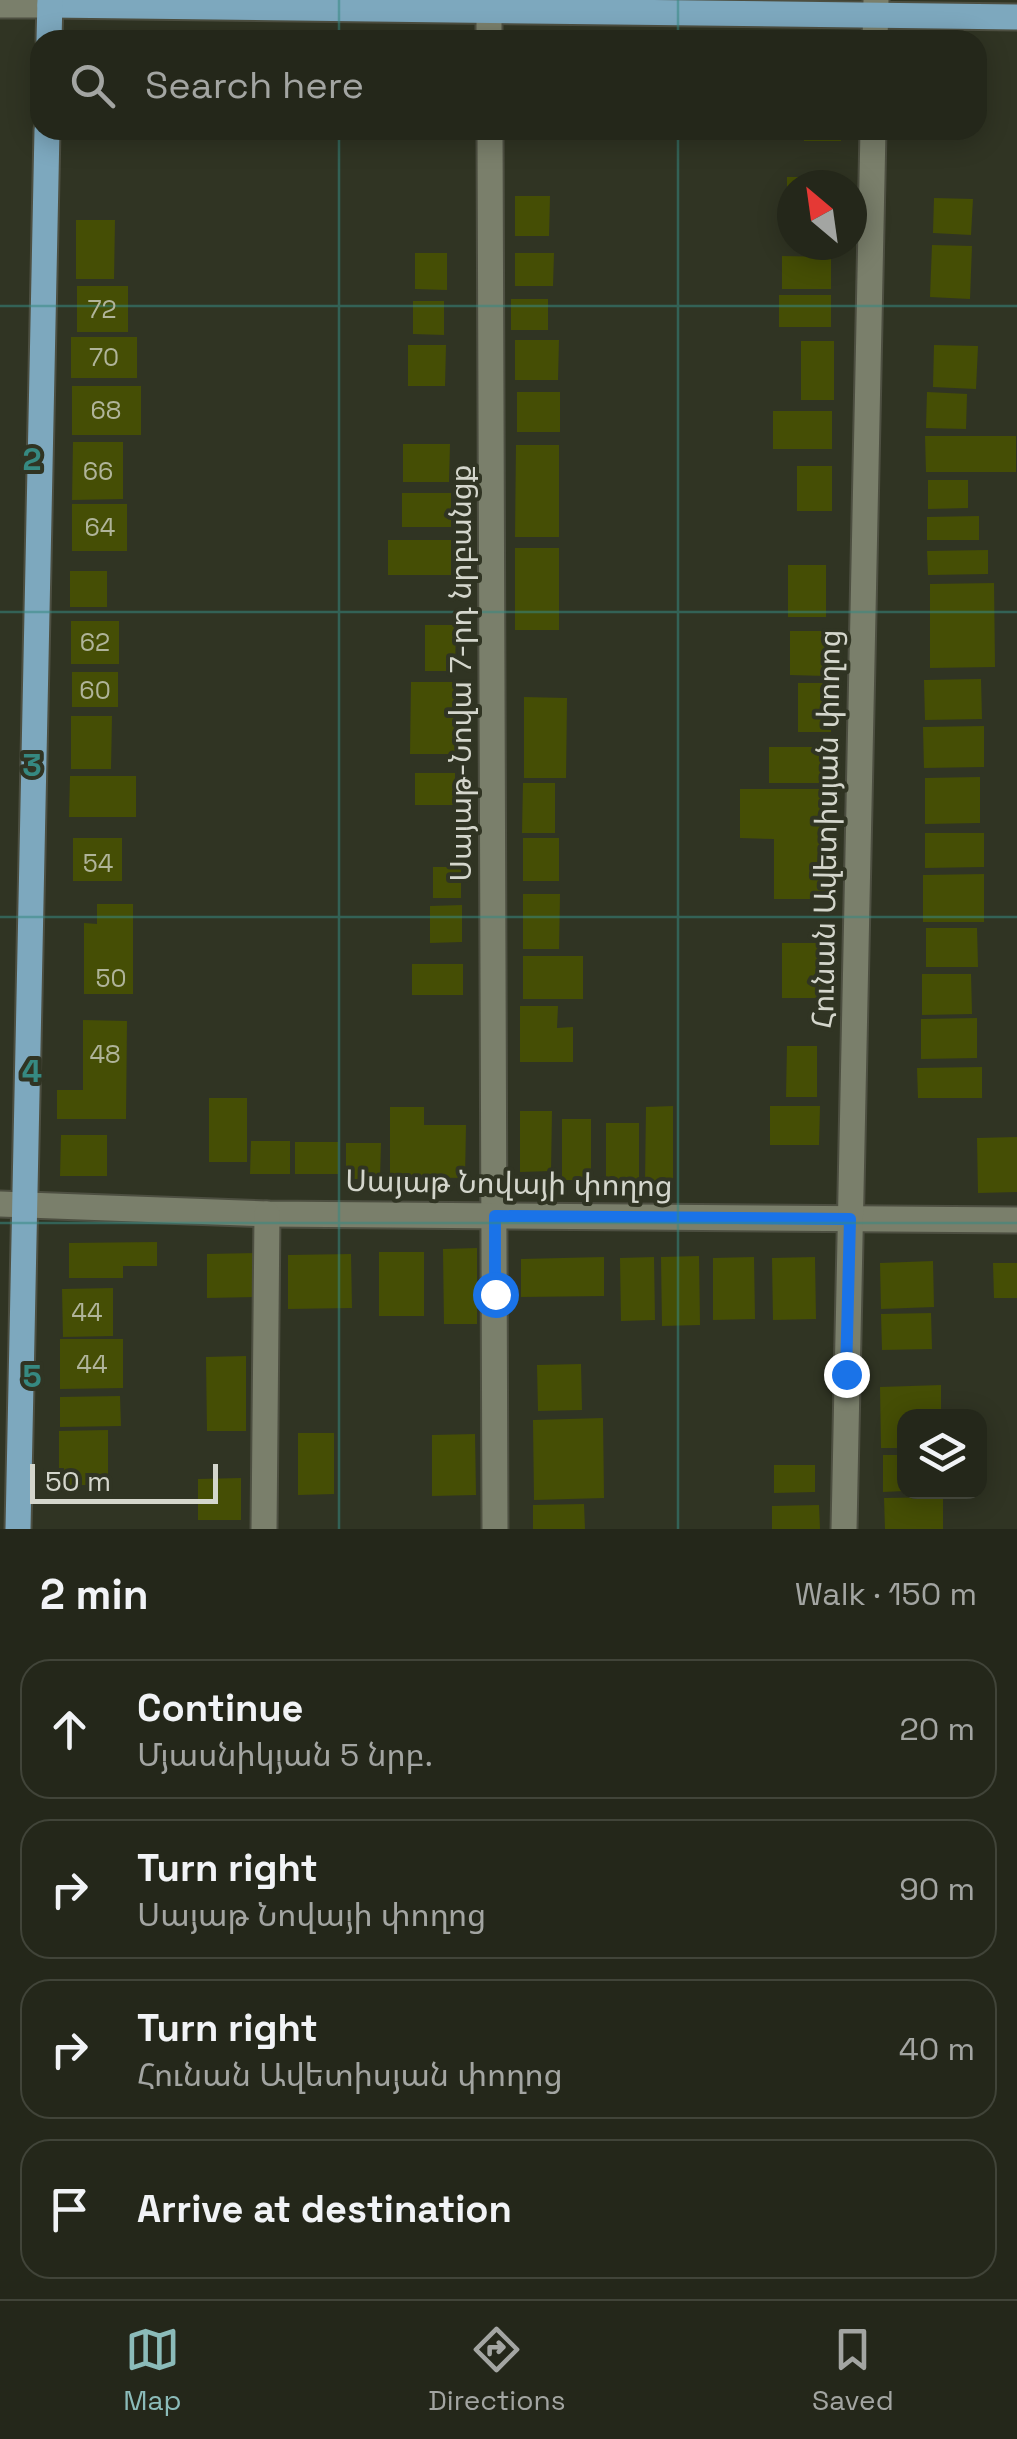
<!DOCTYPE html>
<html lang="en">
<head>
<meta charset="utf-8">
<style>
  body { margin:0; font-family:"Space Grotesk","Noto Sans Armenian",sans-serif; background:#303327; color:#f1f3f6 }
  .controls { position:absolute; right:30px; bottom:30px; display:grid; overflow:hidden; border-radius:20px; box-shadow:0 5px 25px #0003 }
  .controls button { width:90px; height:90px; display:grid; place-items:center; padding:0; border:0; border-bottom:2px solid #414439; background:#24271a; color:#f1f3f6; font:50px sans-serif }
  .compass { position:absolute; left:777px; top:170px; width:90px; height:90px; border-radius:50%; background:#24271a; box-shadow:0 5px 25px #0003; rotate:331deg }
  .scale { position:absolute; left:30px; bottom:25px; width:188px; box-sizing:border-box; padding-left:10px; border:5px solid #d4d6cc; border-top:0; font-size:28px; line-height:35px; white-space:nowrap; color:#d4d6cc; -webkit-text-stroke:8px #303423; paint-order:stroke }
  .stop { position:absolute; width:30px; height:30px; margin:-22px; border:8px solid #1a73e8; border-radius:50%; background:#fff }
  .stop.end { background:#1a73e8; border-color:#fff; box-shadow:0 2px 10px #0008 }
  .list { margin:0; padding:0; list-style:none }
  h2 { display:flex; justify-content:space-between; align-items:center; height:130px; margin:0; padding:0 40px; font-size:42px }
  h2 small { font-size:32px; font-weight:400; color:#a3a5a2 }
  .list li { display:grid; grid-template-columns:65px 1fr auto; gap:30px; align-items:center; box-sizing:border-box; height:140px; margin:0 20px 20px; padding:0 20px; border:2px solid #414439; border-radius:30px }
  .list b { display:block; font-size:38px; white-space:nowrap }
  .list p { margin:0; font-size:32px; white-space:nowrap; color:#a3a5a2 }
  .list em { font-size:32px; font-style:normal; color:#a3a5a2 }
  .icon { flex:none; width:55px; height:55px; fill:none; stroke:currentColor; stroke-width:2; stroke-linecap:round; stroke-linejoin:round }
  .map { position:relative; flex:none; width:1017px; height:1529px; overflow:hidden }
  .search { position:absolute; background:#24271a; box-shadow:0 5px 25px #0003; left:30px; right:30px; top:30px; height:110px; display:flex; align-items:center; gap:25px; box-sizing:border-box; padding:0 35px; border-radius:30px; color:#a3a5a2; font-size:38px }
  .sheet { height:770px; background:#24271a }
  nav { display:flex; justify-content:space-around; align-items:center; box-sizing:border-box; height:140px; border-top:2px solid #414439; background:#24271a; font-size:28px; color:#a3a5a2 }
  nav a { display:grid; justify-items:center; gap:5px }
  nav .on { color:#8bbbb9 }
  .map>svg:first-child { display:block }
</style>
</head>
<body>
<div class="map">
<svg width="1017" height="1529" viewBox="0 0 1017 1529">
  <rect width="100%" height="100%" fill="#303423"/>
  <g fill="#454e05">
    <rect x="804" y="130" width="37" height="11"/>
    <polygon points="787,177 835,177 835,185 792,185 792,242 787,242"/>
    <polygon points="515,196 550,196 549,236 515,236"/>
    <polygon points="934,198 973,199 971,235 933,233"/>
    <polygon points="76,220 115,220 114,279 76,279"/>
    <polygon points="932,245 972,246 970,299 930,297"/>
    <polygon points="415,253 447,253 447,290 415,289"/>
    <polygon points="515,253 554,253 553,286 515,286"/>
    <polygon points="782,256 831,257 831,289 782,289"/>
    <rect x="77" y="286" width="51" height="46"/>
    <rect x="779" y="295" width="52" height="32"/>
    <rect x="511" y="299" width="37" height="31"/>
    <polygon points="413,301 444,301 444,335 413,334"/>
    <rect x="71" y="337" width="66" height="41"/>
    <polygon points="515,340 559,340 558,380 515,380"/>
    <rect x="801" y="341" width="33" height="59"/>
    <polygon points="408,345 446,345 445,386 408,386"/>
    <polygon points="934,345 978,346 976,389 933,387"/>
    <rect x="72" y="386" width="69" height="49"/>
    <rect x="517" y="392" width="43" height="40"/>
    <polygon points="927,392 967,394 966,429 926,428"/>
    <rect x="773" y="411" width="59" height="38"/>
    <polygon points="925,436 1016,436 1016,472 926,472"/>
    <polygon points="73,442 123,442 123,499 72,500"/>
    <polygon points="403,444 450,444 449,482 403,482"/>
    <polygon points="516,445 559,445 559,537 515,537"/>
    <rect x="797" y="466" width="35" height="45"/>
    <polygon points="928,480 968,480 968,508 928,509"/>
    <rect x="402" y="493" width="49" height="34"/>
    <rect x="72" y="504" width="55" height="47"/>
    <polygon points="979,516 979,540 927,540 927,517"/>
    <rect x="388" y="540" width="63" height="35"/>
    <rect x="515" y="548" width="44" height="82"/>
    <polygon points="988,550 988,574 928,575 927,551"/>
    <rect x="788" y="565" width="38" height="52"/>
    <rect x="70" y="571" width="37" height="36"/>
    <polygon points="994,583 995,667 930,668 930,584"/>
    <rect x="71" y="621" width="48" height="43"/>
    <polygon points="425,625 456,625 455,671 425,671"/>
    <polygon points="790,631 826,631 826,676 790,675"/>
    <rect x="72" y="672" width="46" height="35"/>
    <polygon points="981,679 982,719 925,720 924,680"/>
    <polygon points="411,682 460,682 459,754 410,754"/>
    <rect x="798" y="683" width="33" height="49"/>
    <polygon points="524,697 567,698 566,778 524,778"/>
    <polygon points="71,716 112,716 111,769 71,769"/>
    <polygon points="984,726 984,767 924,768 923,727"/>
    <rect x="769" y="747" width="56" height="36"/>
    <rect x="415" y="773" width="40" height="32"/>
    <polygon points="70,776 136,776 136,817 69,817"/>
    <polygon points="980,777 980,823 925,824 925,778"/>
    <polygon points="523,783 555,783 555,833 522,833"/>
    <polygon points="740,789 828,789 828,899 774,899 774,839 740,838"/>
    <polygon points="925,833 984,833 984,867 925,868"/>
    <rect x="73" y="838" width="49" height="43"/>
    <rect x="523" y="838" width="36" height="43"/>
    <rect x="433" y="867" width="28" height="31"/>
    <polygon points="984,874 984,922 923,922 923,875"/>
    <polygon points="523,894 560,894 559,949 523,949"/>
    <polygon points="97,904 133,904 133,994 84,994 84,923 97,924"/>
    <polygon points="462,905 462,942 430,943 430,906"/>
    <polygon points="926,928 977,928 978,967 926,967"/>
    <rect x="782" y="943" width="42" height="55"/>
    <rect x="523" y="956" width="60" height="43"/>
    <rect x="412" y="964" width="51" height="31"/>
    <polygon points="922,974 971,974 972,1014 922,1015"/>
    <polygon points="520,1006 558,1006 557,1028 573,1027 573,1062 520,1062"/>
    <polygon points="977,1018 977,1058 921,1059 921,1019"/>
    <polygon points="83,1020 127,1021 126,1119 57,1119 57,1090 83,1090"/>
    <polygon points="787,1046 817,1046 817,1097 786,1097"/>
    <polygon points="982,1067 982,1098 918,1098 917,1068"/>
    <rect x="209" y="1098" width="38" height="64"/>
    <polygon points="673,1106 673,1185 645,1185 646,1107"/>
    <polygon points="770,1106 820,1106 819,1145 770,1145"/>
    <polygon points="390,1107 424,1107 424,1125 466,1125 465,1178 390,1177"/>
    <polygon points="520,1111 552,1111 551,1171 520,1172"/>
    <rect x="562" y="1119" width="29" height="61"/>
    <rect x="606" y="1123" width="33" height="62"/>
    <polygon points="61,1135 107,1135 107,1176 60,1176"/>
    <polygon points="1017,1137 1017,1192 978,1193 977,1138"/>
    <polygon points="251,1141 290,1141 290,1174 250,1174"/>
    <rect x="295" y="1142" width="43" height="32"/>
    <polygon points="346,1143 381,1143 380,1179 346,1179"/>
    <polygon points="157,1242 157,1266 123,1266 123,1278 69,1278 69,1243"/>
    <polygon points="477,1248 477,1324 444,1324 443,1249"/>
    <rect x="379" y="1252" width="45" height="64"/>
    <polygon points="260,1253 260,1297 207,1298 207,1254"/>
    <polygon points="351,1254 352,1308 288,1309 288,1255"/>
    <polygon points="699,1256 700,1325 662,1326 661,1257"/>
    <polygon points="604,1257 604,1296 521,1297 521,1259"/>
    <polygon points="654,1257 655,1320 621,1321 620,1258"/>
    <polygon points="754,1257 755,1319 713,1320 713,1258"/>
    <polygon points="815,1257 816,1319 773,1320 772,1258"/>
    <polygon points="933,1261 934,1307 881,1309 880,1263"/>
    <polygon points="993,1263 1017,1263 1017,1298 994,1298"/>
    <polygon points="113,1288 113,1336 63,1337 62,1289"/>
    <polygon points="931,1313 932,1349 882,1350 881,1314"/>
    <polygon points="60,1339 123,1339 123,1388 60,1389"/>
    <polygon points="246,1356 246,1431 207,1431 206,1357"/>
    <polygon points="581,1364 582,1410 538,1411 537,1365"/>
    <polygon points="941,1385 941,1416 904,1416 904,1448 881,1448 880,1387"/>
    <polygon points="120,1396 121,1426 60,1427 60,1397"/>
    <polygon points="603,1418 604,1498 534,1500 533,1420"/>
    <polygon points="108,1430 108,1485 59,1485 59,1431"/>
    <polygon points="298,1433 334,1433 334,1494 298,1495"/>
    <polygon points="475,1434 476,1495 432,1496 432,1435"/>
    <polygon points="883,1455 904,1455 904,1491 883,1492"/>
    <polygon points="774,1465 815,1465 815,1492 774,1493"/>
    <polygon points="241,1478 241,1520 198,1520 198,1479"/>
    <polygon points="943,1497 943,1529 885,1529 884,1498"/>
    <polygon points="584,1504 585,1529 533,1529 533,1505"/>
    <polygon points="819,1505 820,1529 772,1529 772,1506"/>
  </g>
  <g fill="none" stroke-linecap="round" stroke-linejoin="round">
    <g stroke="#4d4f41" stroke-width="29">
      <g id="minor">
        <polyline points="489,0 489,40"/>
        <polyline points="0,5 50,5"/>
        <polyline points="875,40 876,0"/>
        <polyline points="490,130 495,1529"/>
        <polyline points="0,1204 267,1214 1017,1220"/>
        <polyline points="264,1529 267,1214"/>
        <polyline points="844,1529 873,130"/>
      </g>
    </g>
    <g stroke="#4d4f41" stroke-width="29">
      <g id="major">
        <polyline points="50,5 1017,17"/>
        <polyline points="49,40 50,0"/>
        <polyline points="18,1529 47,130"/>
      </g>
    </g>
    <use href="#minor" stroke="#7a7f6b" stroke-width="25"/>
    <use href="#major" stroke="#7da8be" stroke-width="25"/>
  </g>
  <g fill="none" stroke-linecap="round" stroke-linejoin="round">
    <polyline stroke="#1a73e8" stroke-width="12" points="495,1294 495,1216 850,1219 846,1374"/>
  </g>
  <path fill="none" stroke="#368981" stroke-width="2.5" stroke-opacity="0.55" d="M 339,0 L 339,40M 678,0 L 678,40M 339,130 L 339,1529M 678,130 L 678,1529M 0,306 L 1017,306M 0,612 L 1017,612M 0,917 L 1017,917M 0,1223 L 1017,1223"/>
  <g text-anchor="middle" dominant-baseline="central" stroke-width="8" stroke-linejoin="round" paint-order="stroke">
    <g font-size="25" fill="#b0b49a">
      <text x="102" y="309">72</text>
      <text x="104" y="357">70</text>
      <text x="106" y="410">68</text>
      <text x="98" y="471">66</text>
      <text x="100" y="527">64</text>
      <text x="95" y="642">62</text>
      <text x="95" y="690">60</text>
      <text x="98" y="863">54</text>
      <text x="111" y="978">50</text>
      <text x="105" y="1054">48</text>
      <text x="87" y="1312">44</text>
      <text x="92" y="1364">44</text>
    </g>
    <g font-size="30" fill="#d4d6cc" stroke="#303423">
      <text transform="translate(460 673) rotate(-90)">Սայաթ-Նովա 7-րդ նրբանցք</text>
      <text transform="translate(826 829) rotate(-89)">Հունան Ավետիսյան փողոց</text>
      <text transform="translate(509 1183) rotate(1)">Սայաթ Նովայի փողոց</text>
    </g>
  </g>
  <g font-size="32" text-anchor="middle" font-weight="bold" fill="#368981" stroke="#303423" stroke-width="8" stroke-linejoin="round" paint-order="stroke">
    <text x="32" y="470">2</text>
    <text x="32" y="776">3</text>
    <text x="32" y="1082">4</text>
    <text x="32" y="1387">5</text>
  </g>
</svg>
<div class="controls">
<button><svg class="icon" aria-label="layers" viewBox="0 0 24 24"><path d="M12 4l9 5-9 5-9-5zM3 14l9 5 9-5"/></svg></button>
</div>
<svg class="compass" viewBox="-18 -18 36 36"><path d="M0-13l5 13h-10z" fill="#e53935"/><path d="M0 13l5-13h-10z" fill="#a3a5a2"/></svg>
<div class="scale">50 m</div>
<div class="stop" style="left:495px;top:1294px"></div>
<div class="stop end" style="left:846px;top:1374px"></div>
<div class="search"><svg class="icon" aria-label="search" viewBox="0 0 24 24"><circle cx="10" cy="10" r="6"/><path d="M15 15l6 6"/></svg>Search here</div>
</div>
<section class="sheet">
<h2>2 min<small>Walk · 150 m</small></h2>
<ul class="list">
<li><svg class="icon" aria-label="ahead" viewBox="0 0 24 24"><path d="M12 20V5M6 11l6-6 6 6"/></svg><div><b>Continue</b><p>Մյասնիկյան 5 նրբ.</p></div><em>20 m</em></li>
<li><svg class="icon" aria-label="right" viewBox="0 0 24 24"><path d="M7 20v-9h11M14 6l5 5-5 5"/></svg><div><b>Turn right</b><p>Սայաթ Նովայի փողոց</p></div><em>90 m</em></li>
<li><svg class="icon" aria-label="right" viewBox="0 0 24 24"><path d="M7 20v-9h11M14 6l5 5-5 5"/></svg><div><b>Turn right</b><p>Հունան Ավետիսյան փողոց</p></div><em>40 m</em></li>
<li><svg class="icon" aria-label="arrive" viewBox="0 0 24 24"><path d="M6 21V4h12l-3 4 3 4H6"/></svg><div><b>Arrive at destination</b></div></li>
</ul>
</section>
<nav>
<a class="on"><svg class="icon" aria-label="map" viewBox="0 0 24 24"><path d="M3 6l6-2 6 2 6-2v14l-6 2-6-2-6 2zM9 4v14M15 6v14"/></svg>Map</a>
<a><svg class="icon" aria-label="directions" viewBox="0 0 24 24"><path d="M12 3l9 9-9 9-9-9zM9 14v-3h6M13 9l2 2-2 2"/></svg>Directions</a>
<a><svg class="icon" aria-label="saved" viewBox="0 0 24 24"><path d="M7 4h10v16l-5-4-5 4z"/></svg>Saved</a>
</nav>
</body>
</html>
